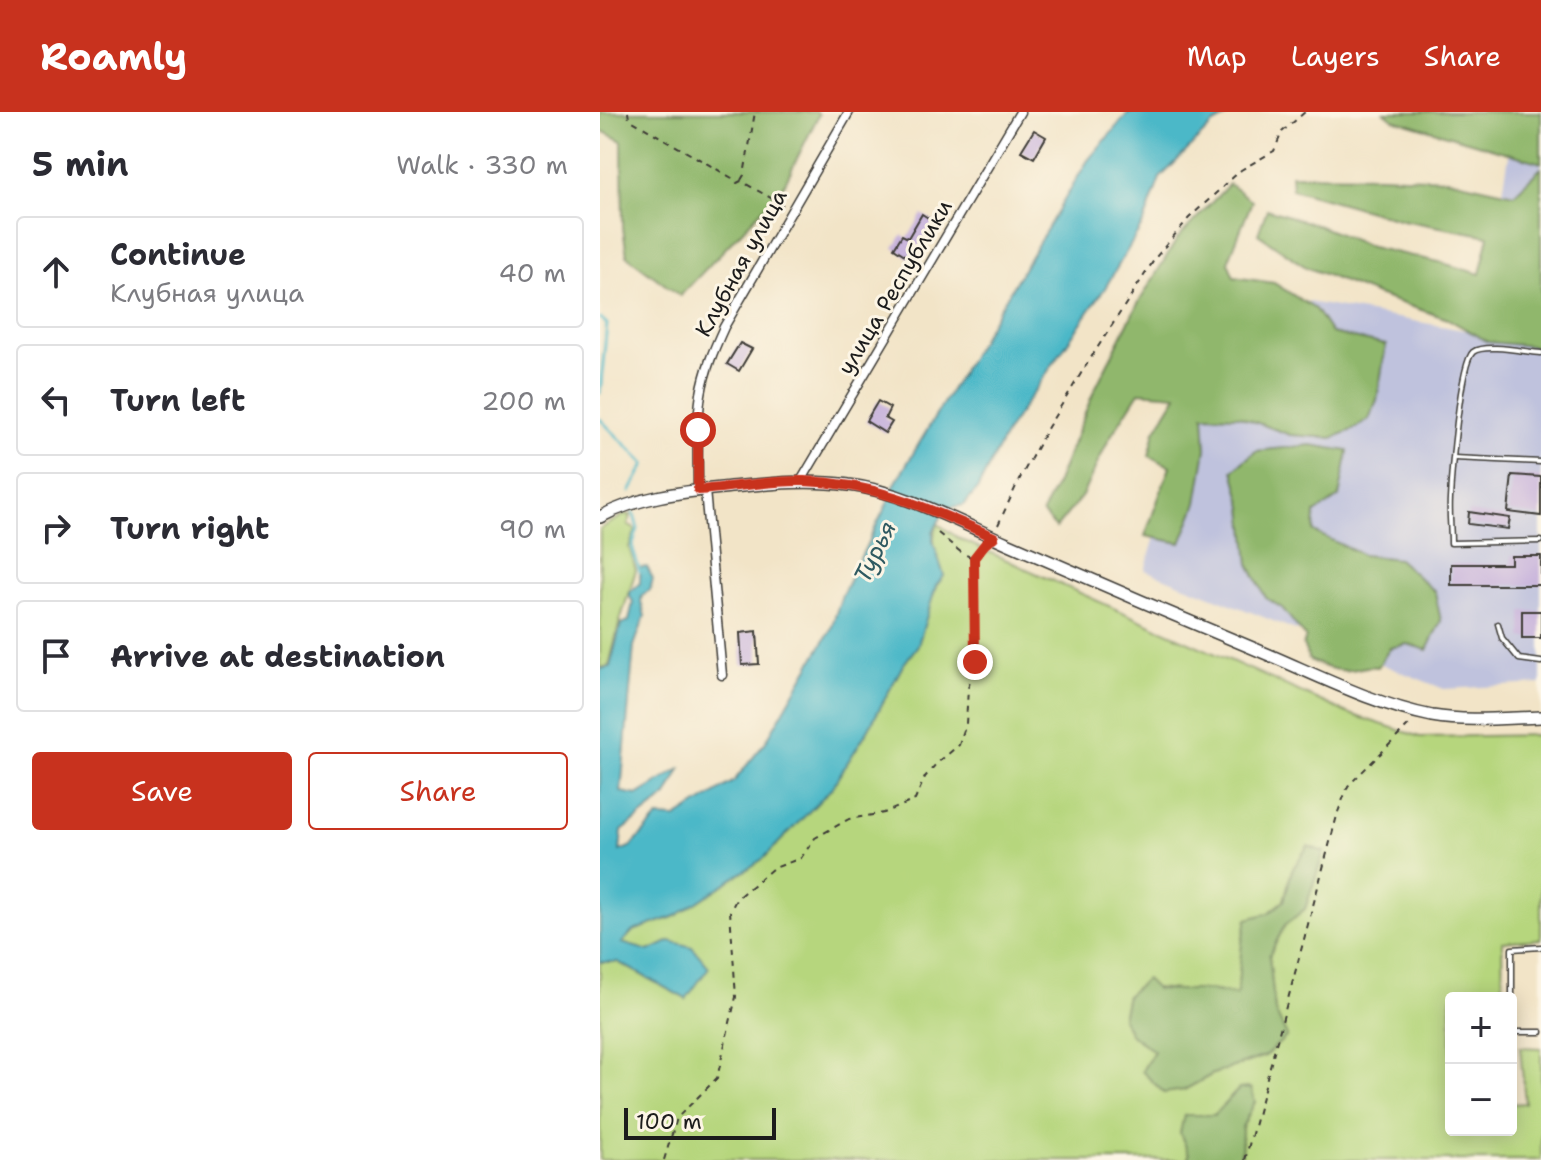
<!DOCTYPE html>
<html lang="en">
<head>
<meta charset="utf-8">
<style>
  body { margin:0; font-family:"Shantell Sans",sans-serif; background:#f7f7f7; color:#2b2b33 }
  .controls { position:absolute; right:24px; bottom:24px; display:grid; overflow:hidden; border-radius:8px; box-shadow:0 4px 20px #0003 }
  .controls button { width:72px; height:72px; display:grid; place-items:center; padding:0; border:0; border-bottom:2px solid #e1e1e2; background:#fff; color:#2b2b33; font:40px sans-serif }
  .scale { position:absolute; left:24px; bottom:20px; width:152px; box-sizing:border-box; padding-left:8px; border:4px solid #1c1c1c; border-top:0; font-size:22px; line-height:28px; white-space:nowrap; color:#1c1c1c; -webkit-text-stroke:6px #fcf5e5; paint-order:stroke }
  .stop { position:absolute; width:24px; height:24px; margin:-18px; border:6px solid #c8321e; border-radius:50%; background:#fff }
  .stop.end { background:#c8321e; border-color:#fff; box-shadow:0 2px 8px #0008 }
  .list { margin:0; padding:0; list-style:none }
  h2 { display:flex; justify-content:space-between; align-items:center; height:104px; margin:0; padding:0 32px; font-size:34px }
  h2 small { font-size:26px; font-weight:400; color:#7c7c81 }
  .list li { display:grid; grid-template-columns:52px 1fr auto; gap:24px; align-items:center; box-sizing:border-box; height:112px; margin:0 16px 16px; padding:0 16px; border:2px solid #e1e1e2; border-radius:8px }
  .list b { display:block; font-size:30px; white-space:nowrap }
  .list p { margin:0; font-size:26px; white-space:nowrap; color:#7c7c81 }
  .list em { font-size:26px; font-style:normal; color:#7c7c81 }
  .actions { display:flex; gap:16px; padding:24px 32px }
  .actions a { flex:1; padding:18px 0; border:2px solid #c8321e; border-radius:8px; text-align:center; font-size:28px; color:#c8321e }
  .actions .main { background:#c8321e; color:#fff }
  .icon { flex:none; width:44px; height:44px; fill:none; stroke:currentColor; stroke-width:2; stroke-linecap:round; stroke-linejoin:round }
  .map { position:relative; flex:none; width:941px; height:1048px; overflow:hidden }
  header { display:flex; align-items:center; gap:48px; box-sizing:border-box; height:112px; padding:0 40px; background:#c8321e; color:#fff }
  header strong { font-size:38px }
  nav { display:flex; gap:44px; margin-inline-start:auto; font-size:28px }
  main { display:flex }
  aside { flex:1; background:#fff }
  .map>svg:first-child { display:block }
</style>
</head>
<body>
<header>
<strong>Roamly</strong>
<nav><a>Map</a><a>Layers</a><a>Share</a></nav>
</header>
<main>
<aside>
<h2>5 min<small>Walk · 330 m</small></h2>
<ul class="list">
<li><svg class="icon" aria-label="ahead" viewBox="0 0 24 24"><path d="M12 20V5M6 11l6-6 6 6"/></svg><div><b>Continue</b><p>Клубная улица</p></div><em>40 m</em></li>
<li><svg class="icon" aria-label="left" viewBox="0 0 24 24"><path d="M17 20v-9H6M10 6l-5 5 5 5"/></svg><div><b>Turn left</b></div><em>200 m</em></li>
<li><svg class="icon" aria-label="right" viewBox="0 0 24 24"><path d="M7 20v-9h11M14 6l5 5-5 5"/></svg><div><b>Turn right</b></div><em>90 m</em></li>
<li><svg class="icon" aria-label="arrive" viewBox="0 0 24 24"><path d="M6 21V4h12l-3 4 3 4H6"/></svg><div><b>Arrive at destination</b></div></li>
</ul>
<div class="actions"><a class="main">Save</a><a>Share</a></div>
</aside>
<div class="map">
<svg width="941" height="1048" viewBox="0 0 941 1048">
  <rect width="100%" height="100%" fill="#fcf5e5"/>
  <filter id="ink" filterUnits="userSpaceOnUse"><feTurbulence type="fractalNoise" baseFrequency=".0125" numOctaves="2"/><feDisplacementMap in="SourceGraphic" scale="16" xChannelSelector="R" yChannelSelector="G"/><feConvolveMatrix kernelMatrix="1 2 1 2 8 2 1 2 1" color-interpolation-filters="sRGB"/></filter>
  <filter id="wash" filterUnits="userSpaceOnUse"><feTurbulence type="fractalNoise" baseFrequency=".006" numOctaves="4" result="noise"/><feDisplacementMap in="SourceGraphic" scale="32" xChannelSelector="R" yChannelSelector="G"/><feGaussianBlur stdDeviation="1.8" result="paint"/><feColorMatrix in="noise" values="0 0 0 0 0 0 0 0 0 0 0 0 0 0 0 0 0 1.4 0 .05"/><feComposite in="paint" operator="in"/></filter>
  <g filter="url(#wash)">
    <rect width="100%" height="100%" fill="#f2e4c7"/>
    <polygon fill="#bfc2dd" points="916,0 941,0 941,572 844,577 545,458 631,176 880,221"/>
    <g fill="#b6d67d" stroke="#69794c" stroke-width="2" fill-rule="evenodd">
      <polygon points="26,402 31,403 28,413 36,418 29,435 36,458 19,512 9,554 0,556 0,417"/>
      <path d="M 338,412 L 360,427 L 747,601 L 820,625 L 941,623 L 941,827 L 902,830 L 903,886 L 851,886 L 851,1018 L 911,1018 L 911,992 L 925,991 L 920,935 L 941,936 L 941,1048 L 641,1048 L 642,1015 L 655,990 L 651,976 L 639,977 L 614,1003 L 580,1021 L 589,1042 L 588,1048 L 0,1048 L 0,850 L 18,850 L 86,887 L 70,829 L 49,839 L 21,831 L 33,819 L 76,804 L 164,746 L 230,678 L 268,618 L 303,553 L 318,533 L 336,474 L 344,464 C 339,447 328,428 338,412 ZM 723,740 L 705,797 L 685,813 L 669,844 L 675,899 L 665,944 L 613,962 L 584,978 L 564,981 L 542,959 L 554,939 L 531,923 L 522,906 L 527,883 L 556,876 L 578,878 L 609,878 L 637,883 L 669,801 L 684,789 L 692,758 Z"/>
    </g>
    <g fill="#90b76c" stroke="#566a44" stroke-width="2">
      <polygon points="0,0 216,0 219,2 182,77 80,184 27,144 23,116 22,29 0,18"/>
      <polygon points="784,0 941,0 941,51 793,7"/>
      <polygon points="941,56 941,235 888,230 848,207 777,183 706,155 658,122 667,97 717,113 771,135 839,150 880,162 889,124 802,108 692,77 691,63 783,64 847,67 914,82"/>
      <polygon points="629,72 652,89 628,150 634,165 674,171 715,197 731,221 786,233 777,288 769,307 752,318 732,326 690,323 639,304 604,303 606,337 597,391 581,431 545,424 570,354 549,344 555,319 577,283 539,280 509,327 482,384 456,416 442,401 457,370 494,279 536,195 577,127"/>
      <path d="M 711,333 L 748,339 L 739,385 L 715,401 L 714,420 L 763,443 L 798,447 L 835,480 L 841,509 L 827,538 L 807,532 L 790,536 L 778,555 C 767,553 760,557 750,558 C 736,560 722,554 709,548 L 703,533 L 706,526 L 682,496 L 666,486 L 649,452 L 643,395 L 633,358 L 656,339 Z"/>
      <polygon points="708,734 724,740 705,797 685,813 669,844 675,899 687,924 665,944 613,962 584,978 564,981 542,959 554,939 531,923 522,906 527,883 546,867 556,877 578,878 609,878 637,883 642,830 647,807 669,801 684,789 692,758"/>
      <polygon points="651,976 655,990 642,1015 641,1048 588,1048 589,1042 580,1021 584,1003 614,1003 639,977"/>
    </g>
    <polygon fill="#4cb8c8" stroke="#346a72" stroke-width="2" points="529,0 636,0 612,13 560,66 544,110 505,176 407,319 377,378 364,393 346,396 333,420 333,429 344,464 336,474 318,533 303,553 268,618 230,678 164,746 76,804 33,819 22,831 49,839 70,829 92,835 109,855 86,887 18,850 0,850 0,557 10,555 21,512 29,509 33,490 30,485 30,480 40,471 40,456 47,455 53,467 50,478 42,483 41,490 45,504 34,534 21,680 37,683 80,657 67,684 22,719 20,739 32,734 58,705 76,706 134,669 165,631 231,517 242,483 287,392 295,372 488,48"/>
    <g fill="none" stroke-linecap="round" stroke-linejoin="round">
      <g stroke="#4cb8c8" stroke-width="3">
        <polyline points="0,206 7,212 0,281"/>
        <polyline points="0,307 45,352 30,380"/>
        <polyline points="33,399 38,417 32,434 40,460"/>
      </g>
    </g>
    <g id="blocks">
      <g fill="#c4afdb">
        <polygon points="434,18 446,25 434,46 421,39"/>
        <polygon points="322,102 336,111 328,123 326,122 311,147 294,136 302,123 308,126"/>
        <polygon points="140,231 152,237 139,259 127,252"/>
        <polygon points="278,289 290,296 285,306 292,310 285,321 266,309"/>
        <polygon points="912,363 941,365 941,404 908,400"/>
        <polygon points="869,400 910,406 908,417 868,412"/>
        <polygon points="911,444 941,444 941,473 851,473 851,452 911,452"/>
        <rect x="922" y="499" width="19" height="27"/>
        <polygon points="157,519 159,552 142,553 140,521"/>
      </g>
    </g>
  </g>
  <g filter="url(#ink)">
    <use href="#blocks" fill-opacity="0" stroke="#3c3a36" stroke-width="2"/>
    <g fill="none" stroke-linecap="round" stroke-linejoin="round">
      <g stroke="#3c3a36" stroke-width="7">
        <g id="service">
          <path d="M 941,241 C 926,240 885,231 873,240 C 860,251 851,365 850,387 C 849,402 851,417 851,431 L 941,429"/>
          <polyline points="854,346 941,350"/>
          <polyline points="898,512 902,526 919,547 941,550"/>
          <polyline points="941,835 912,837 912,920 941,920"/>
        </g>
      </g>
      <g stroke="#3c3a36" stroke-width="11">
        <g id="minor">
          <polyline points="201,369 420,0"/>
          <path d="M 98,378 C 98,347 96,313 101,282 C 105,258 114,237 124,215 L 249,0"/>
          <polyline points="105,378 122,563"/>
        </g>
      </g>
      <g stroke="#3c3a36" stroke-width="14">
        <path id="secondary" d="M 0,405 C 37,385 81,380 122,376 C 165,372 206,367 249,373 C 301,379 359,410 407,431 C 496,470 585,508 674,545 C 725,567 777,593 832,604 C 868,610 905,606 941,605"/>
      </g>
      <g stroke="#3c3a36" stroke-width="2" stroke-dasharray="6 6" stroke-linecap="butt">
        <polyline points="28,0 29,7 132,66 137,71 141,69 183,93"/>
        <polyline points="141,68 144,63 155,0"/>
        <polyline points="398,413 418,370 448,315 485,255 556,145 589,106 641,58 674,39 682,20 705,0"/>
        <polyline points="338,421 363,442 374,446 383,434"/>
        <polyline points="64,1048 77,1006 117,966 136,885 130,799 137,786 172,757 201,746 215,726 249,707 284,701 315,688 325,665 336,652 359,633 366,612 368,576 375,550 374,446"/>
        <polyline points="645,1048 738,700 748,674 812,610"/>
      </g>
      <use href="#service" stroke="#fff" stroke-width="4"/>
      <use href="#minor" stroke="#fff" stroke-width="8"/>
      <use href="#secondary" stroke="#fff" stroke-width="11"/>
    </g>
  </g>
  <g fill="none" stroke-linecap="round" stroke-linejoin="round" filter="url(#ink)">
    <path stroke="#c8321e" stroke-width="10" d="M 98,318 L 98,378 C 132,376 170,368 204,369 C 275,371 330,397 394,425 L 385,432 L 374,446 L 375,550"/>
  </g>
  <g text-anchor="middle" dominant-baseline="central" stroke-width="6" stroke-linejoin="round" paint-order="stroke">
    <g font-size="22" fill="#1c1c1c" stroke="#fcf5e5">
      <text transform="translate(141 151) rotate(-61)">Клубная улица</text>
      <text transform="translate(295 175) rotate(-59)">улица Республики</text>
    </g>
    <g font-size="24" font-style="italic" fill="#2f5a61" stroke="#fcf5e5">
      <text transform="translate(275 440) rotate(-64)">Турья</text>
    </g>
  </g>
</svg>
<div class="controls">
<button>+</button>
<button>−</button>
</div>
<div class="scale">100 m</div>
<div class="stop" style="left:98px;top:318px"></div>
<div class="stop end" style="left:375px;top:550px"></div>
</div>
</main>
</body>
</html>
